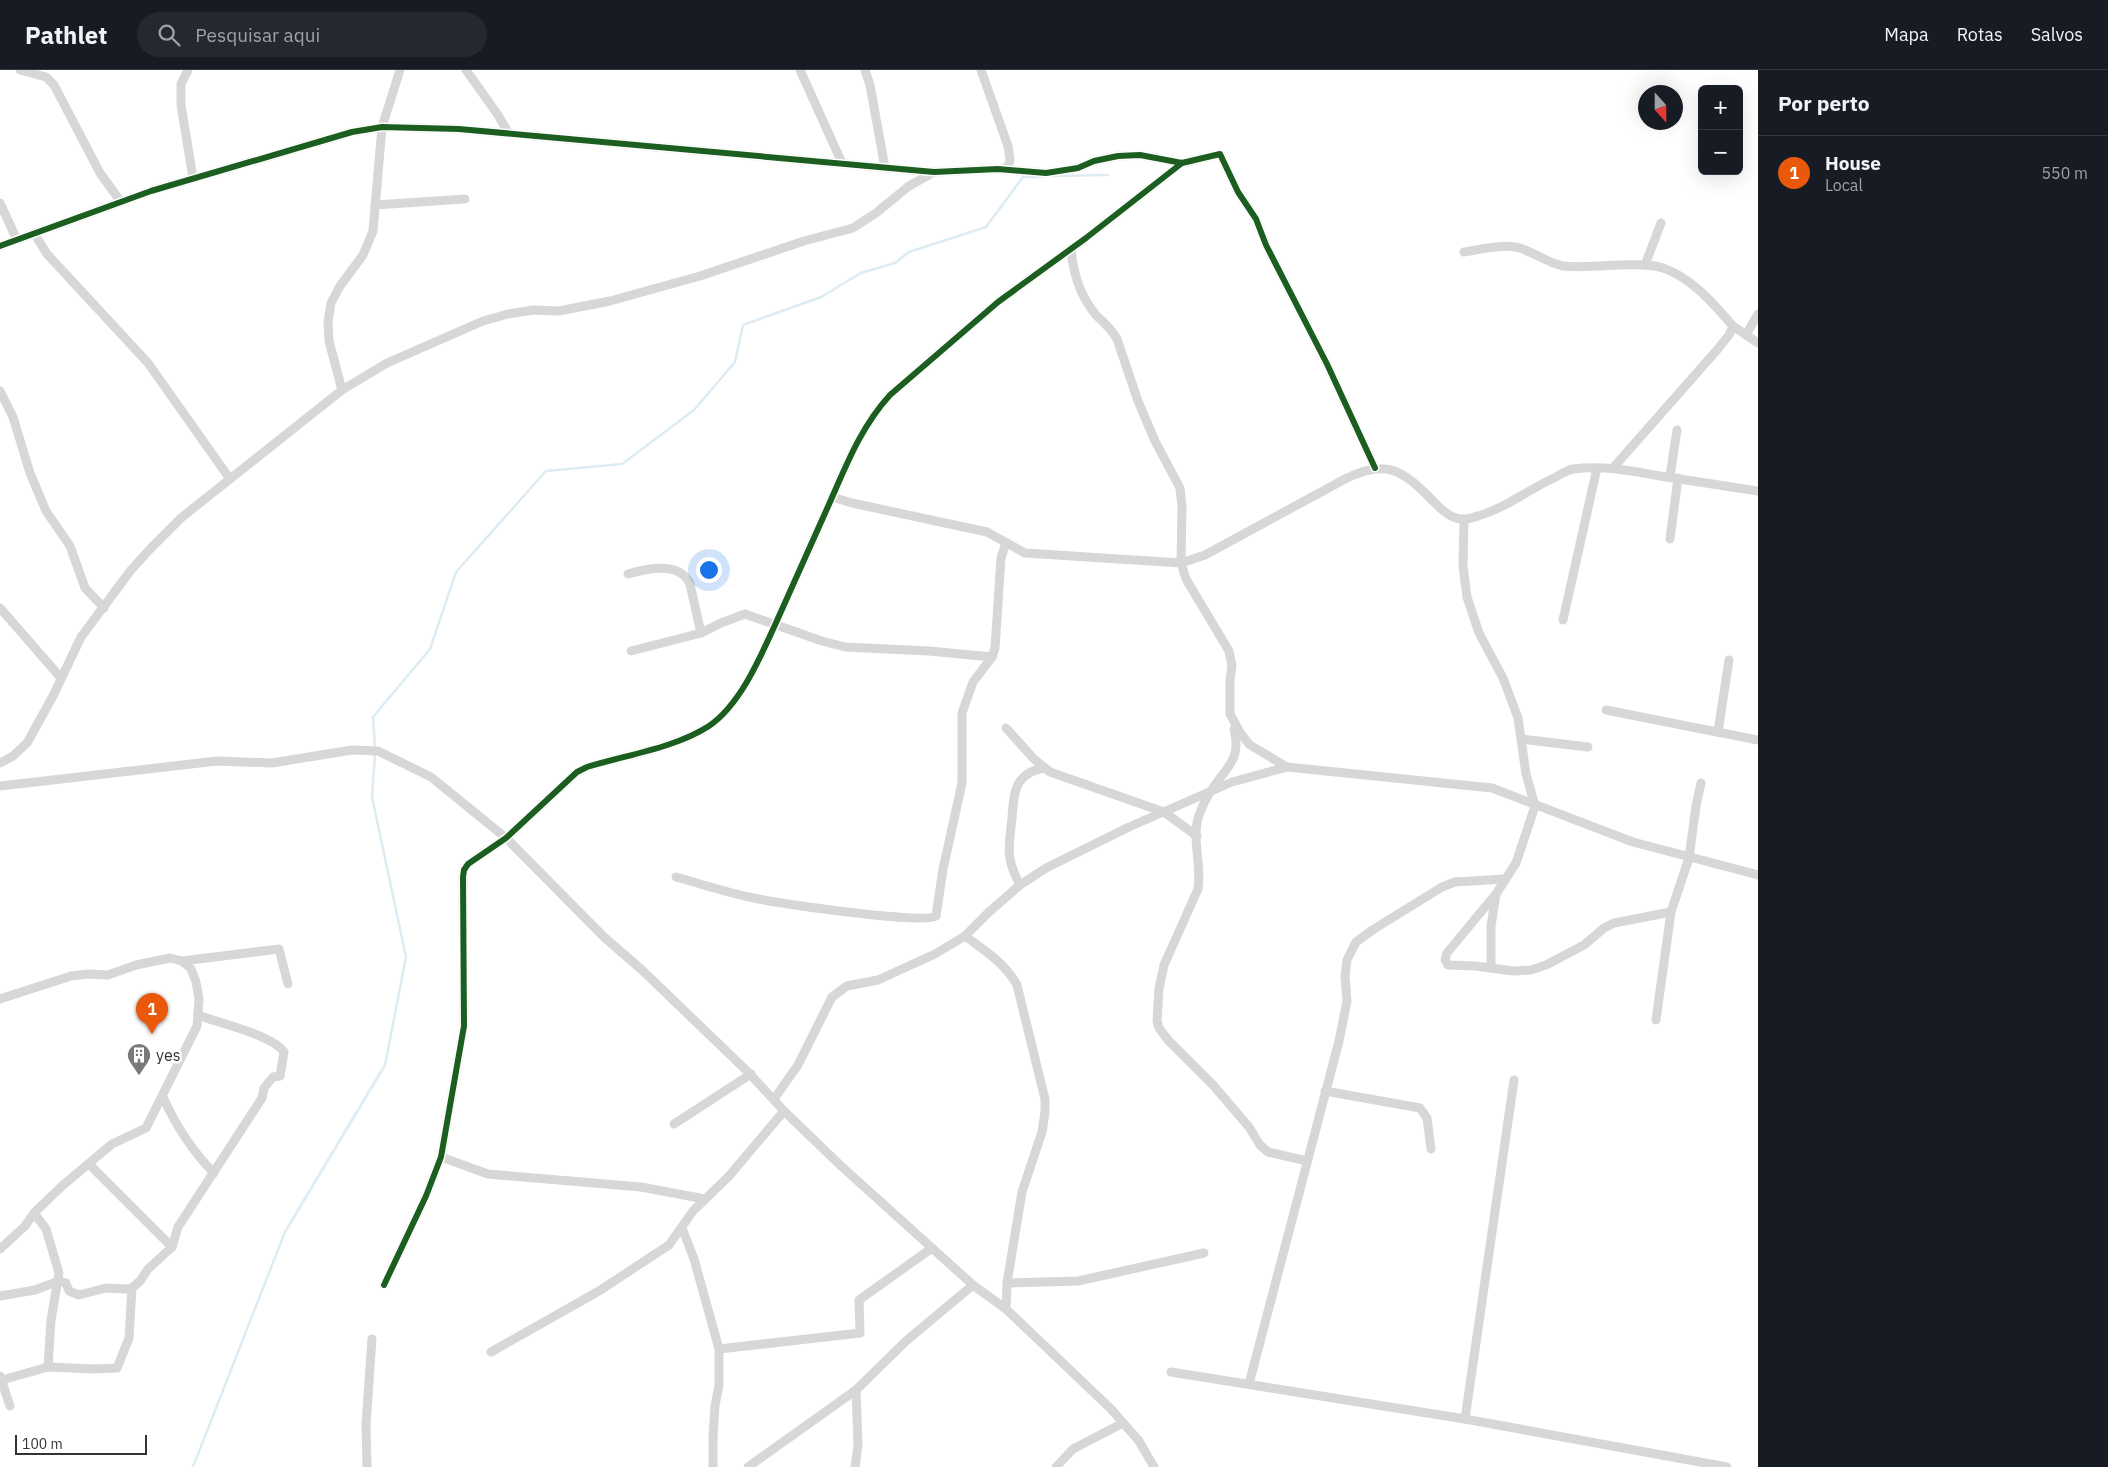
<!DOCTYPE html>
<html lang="pt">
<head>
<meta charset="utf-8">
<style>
  body { margin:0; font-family:"IBM Plex Sans",sans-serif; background:#242831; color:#f1f3f6 }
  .controls { position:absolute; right:15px; top:15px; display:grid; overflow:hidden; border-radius:8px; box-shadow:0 5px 20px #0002 }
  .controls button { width:45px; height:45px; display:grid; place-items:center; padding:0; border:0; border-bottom:1px solid #363941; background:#171b24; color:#f1f3f6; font:25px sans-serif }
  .compass { position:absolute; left:1638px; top:15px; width:45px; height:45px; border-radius:50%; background:#171b24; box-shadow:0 5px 20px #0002; rotate:159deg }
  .scale { position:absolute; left:15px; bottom:12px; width:132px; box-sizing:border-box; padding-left:5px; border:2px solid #333; border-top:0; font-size:14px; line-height:18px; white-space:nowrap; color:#333; -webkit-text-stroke:4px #fff; paint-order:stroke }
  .you { position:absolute; left:708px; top:499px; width:18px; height:18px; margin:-12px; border:4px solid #fff; border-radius:50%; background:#1a73e8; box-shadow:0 0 0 8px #1a73e833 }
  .badge { display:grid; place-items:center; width:32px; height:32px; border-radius:50%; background:#ea580c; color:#fff; font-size:16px; font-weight:700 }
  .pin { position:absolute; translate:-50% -41px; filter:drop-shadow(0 1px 2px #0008) }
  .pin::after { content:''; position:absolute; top:26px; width:18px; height:15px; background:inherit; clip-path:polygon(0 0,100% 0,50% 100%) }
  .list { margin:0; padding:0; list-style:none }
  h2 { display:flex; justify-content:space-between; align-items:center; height:65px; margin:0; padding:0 20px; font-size:21px }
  h2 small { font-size:16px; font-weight:400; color:#9ea1a6 }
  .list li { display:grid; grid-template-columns:32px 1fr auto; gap:15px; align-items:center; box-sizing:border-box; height:75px; padding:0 20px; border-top:1px solid #363941 }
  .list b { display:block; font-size:19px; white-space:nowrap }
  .list p { margin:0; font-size:16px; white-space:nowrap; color:#9ea1a6 }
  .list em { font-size:16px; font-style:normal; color:#9ea1a6 }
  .icon { flex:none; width:28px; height:28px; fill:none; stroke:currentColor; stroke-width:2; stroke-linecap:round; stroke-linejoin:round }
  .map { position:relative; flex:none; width:1758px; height:1397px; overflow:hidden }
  header { display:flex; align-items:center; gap:30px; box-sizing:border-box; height:70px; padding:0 25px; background:#171b24; border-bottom:1px solid #363941 }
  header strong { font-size:24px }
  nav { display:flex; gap:28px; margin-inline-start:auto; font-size:18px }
  .search { width:350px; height:45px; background:#242831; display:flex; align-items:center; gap:12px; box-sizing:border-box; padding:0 18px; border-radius:28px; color:#9ea1a6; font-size:19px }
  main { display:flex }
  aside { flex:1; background:#171b24 }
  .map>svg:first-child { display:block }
</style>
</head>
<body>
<header>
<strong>Pathlet</strong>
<div class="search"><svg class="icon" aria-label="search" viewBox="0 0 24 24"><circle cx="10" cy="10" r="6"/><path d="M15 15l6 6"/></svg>Pesquisar aqui</div>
<nav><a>Mapa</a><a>Rotas</a><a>Salvos</a></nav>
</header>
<main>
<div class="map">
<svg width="1758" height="1397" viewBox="0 0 1758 1397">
  <rect width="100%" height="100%" fill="#fff"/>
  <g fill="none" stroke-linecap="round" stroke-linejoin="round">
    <g stroke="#ddebf3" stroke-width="2.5">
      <polyline points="1049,106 1108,105"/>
      <polyline points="375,678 373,647 430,579 456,502 546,401 622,394 694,340 735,292 743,255 821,227 861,203 895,193 909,182 986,157 1023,107 1041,107"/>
      <polyline points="193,1397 285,1162 385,995 406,887 372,727 375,684"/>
    </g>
    <g stroke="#d7d7d7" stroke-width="9">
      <polyline points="20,0 46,7 54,15 100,103 121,132"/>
      <polyline points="188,0 181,14 181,35 193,108"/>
      <polyline points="466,0 498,45 509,64"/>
      <polyline points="800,0 842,93"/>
      <polyline points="865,0 870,15 885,98"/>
      <polyline points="981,0 1008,76 1010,90 1009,94 1004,100"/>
      <polyline points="0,133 17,170"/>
      <polyline points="375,135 465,129"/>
      <polyline points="34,163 47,184 148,293 230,409"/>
      <polyline points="0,176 151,121 352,62 382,57 459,59 934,102 998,99 1046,103 1078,98 1094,91 1118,86 1140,85 1182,93 1220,84 1238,122 1256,149 1266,175 1327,294 1375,398"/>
      <path d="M 1071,179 C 1073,203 1080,226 1096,245 C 1104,253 1111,258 1117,269 L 1138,331 L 1155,371 L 1180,418 L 1182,437 L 1181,493 L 1186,509 L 1229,581 L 1232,596 L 1230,610 L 1230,644 L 1241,664 L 1250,675 L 1287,697 L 1492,718 L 1633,772 L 1758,805"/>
      <path d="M 1464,182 C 1483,179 1507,172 1525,180 C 1539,185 1548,193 1563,196 C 1581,198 1600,196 1617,195 C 1632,195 1649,193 1663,198 C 1692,208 1714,234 1733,256"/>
      <polyline points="1645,195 1661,153"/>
      <polyline points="1746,265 1758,244"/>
      <polyline points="342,320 329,271 328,252 331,233 340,216 363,185 373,161 382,57 400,0"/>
      <polyline points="0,321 13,347 30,403 46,441 70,476 85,518 104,538"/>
      <polyline points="1613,398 1717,280 1729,265 1733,256 1758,273"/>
      <polyline points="1670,407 1677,360"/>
      <path d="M 832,427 L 852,433 L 987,462 L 1025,483 L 1181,493 L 1205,485 L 1345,409 C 1385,389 1402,399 1432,430 C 1440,438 1450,449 1463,449 C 1468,450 1473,447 1478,446 C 1506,438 1529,419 1556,407 C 1561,404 1567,400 1573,399 C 1602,395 1632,401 1660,406 C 1693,411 1725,416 1758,421"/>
      <polyline points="1464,449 1463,496 1467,527 1479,563 1503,608 1518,648 1526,704 1535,736 1516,793 1496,824 1491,856 1491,898"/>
      <polyline points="1670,469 1678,408"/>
      <path d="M 628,504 C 648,498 680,491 690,514 L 701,563"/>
      <polyline points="0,538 61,608"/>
      <polyline points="1563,550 1597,398"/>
      <polyline points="631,581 701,563 721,553 745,544 822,571 845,577 929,581 992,587"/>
      <polyline points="1606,640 1758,670"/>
      <polyline points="1006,658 1034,689 1050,702 1164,742 1197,766"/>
      <path d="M 1234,659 C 1242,690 1226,697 1211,721 C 1206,727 1202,738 1199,745 C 1191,768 1202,795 1198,819 L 1164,895 L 1159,919 L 1157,951 L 1159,958 L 1168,970 L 1213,1015 L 1249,1057 L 1260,1075 L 1268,1082 L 1307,1091"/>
      <polyline points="1718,662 1729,590"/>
      <polyline points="1521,669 1588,677"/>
      <polyline points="0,693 13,686 27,673 53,626 81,567 131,500 152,477 181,448 342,320 387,293 483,251 508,244 533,240 559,241 610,231 700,206 804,171 853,158 876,143 909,116 934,102"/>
      <polyline points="0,716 217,691 272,693 352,680 378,681 431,707 506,768 604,867 642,900 748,1002 784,1041 840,1095 973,1215 1006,1239 1111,1339 1139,1371 1154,1397"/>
      <path d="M 676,807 C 702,814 728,823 754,828 C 777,833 925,855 936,846 L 943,799 L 962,713 L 962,643 L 973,612 L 992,587 L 995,578 L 1001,488 L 1006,473"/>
      <path d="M 1020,815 C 1005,787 1009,778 1012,748 C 1014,723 1014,703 1044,698"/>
      <polyline points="1495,825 1447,883 1445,890 1448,895 1475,896 1514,901 1531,900 1546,895 1584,875 1604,858 1614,853 1671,842 1689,788 1696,736 1701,713"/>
      <path d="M 965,866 C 985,881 1005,893 1017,915 L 1045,1029 L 1045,1042 L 1042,1062 L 1022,1122 L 1007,1213 L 1006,1239"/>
      <polyline points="182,891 279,879 288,914"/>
      <polyline points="0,929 71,906 88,904 108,905 136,895 170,888 182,891 191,899 196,912 199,929 197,956 146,1058 112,1074 62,1116 34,1143 25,1156 0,1179"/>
      <polyline points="1656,950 1671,842"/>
      <polyline points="1325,1021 1420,1038 1427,1048 1431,1079"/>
      <path d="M 163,1027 C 176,1056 192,1081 214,1103"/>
      <polyline points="774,1029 798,995 832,927 847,916 878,910 935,884 965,866 989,842 1020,815 1046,798 1129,757 1232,712 1287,697"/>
      <polyline points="674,1054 751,1004"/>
      <polyline points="441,1087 488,1104 641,1117 705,1129"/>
      <polyline points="89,1094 172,1177"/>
      <polyline points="34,1143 46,1159 59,1203 51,1250 48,1297"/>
      <polyline points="682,1158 694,1189 719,1279 719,1315 715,1336 713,1367 713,1397"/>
      <polyline points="1007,1213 1078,1211 1204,1183"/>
      <path d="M 384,1215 L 426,1126 L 441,1087 L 464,956 L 463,807 L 464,800 L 468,794 L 506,768 L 577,702 L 587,697 C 626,685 675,678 709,656 C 740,635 760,588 775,555 C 792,517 809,479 826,441 C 845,399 859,359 890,325 L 998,232 L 1086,168 L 1182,93"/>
      <path d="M 0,1226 L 35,1220 L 59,1211 L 66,1213 L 69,1221 L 79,1225 L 106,1218 L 127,1219 L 132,1218 L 140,1211 L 148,1199 L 172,1177 L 178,1157 L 262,1028 L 264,1018 L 273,1007 L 280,1006 L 284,982 C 273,965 218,953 198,945"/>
      <polyline points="719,1279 860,1263 859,1230 932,1178"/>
      <polyline points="491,1282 599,1221 669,1175 693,1141 729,1106 784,1041"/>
      <polyline points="1171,1302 1465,1349 1727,1397"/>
      <polyline points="0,1306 10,1336"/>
      <polyline points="2,1310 48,1297 93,1299 117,1298 129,1268 132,1218"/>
      <polyline points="1249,1314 1339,971 1347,931 1345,906 1347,890 1356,872 1374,859 1442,817 1455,812 1505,809"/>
      <polyline points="1465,1349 1514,1010"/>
      <polyline points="367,1397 366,1354 372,1269"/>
      <polyline points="748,1397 856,1320 906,1271 973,1215"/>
      <polyline points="855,1397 858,1375 856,1320"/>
      <polyline points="1056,1397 1073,1379 1123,1353"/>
    </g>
    <g stroke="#fff" stroke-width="9">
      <g id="cycleway">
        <polyline points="0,176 151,121 352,62 382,57 459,59 934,102 998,99 1046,103 1078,98 1094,91 1118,86 1140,85 1182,93 1220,84 1238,122 1256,149 1266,175 1327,294 1375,398"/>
        <path d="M 384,1215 L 426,1126 L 441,1087 L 464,956 L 463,807 L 464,800 L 468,794 L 506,768 L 577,702 L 587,697 C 626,685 675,678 709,656 C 740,635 760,588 775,555 C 792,517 809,479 826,441 C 845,399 859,359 890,325 L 998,232 L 1086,168 L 1182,93"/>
      </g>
    </g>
    <use href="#cycleway" stroke="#1b5e20" stroke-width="6"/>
  </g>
  <defs>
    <g id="building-pin" transform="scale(1.25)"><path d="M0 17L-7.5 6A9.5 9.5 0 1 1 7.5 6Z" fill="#7a7a7a" stroke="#fff"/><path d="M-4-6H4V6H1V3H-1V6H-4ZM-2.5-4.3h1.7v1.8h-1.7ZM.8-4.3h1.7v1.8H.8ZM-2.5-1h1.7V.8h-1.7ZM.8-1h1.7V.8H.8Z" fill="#fff"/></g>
  </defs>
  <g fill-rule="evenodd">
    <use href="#building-pin" x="139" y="985"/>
  </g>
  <g text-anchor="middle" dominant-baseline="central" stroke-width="5" stroke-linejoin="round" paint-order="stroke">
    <g font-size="16" fill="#333" stroke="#fff" text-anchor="start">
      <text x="156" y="985">yes</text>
    </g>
  </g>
</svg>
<div class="controls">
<button>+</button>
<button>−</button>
</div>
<svg class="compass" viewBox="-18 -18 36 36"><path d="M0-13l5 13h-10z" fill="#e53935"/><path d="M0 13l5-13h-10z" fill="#9ea1a6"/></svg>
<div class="scale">100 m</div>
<div class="you"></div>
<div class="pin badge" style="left:152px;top:964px">1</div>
</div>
<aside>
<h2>Por perto<small></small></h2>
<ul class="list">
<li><span class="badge">1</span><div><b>House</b><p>Local</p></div><em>550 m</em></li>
</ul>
</aside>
</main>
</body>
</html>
